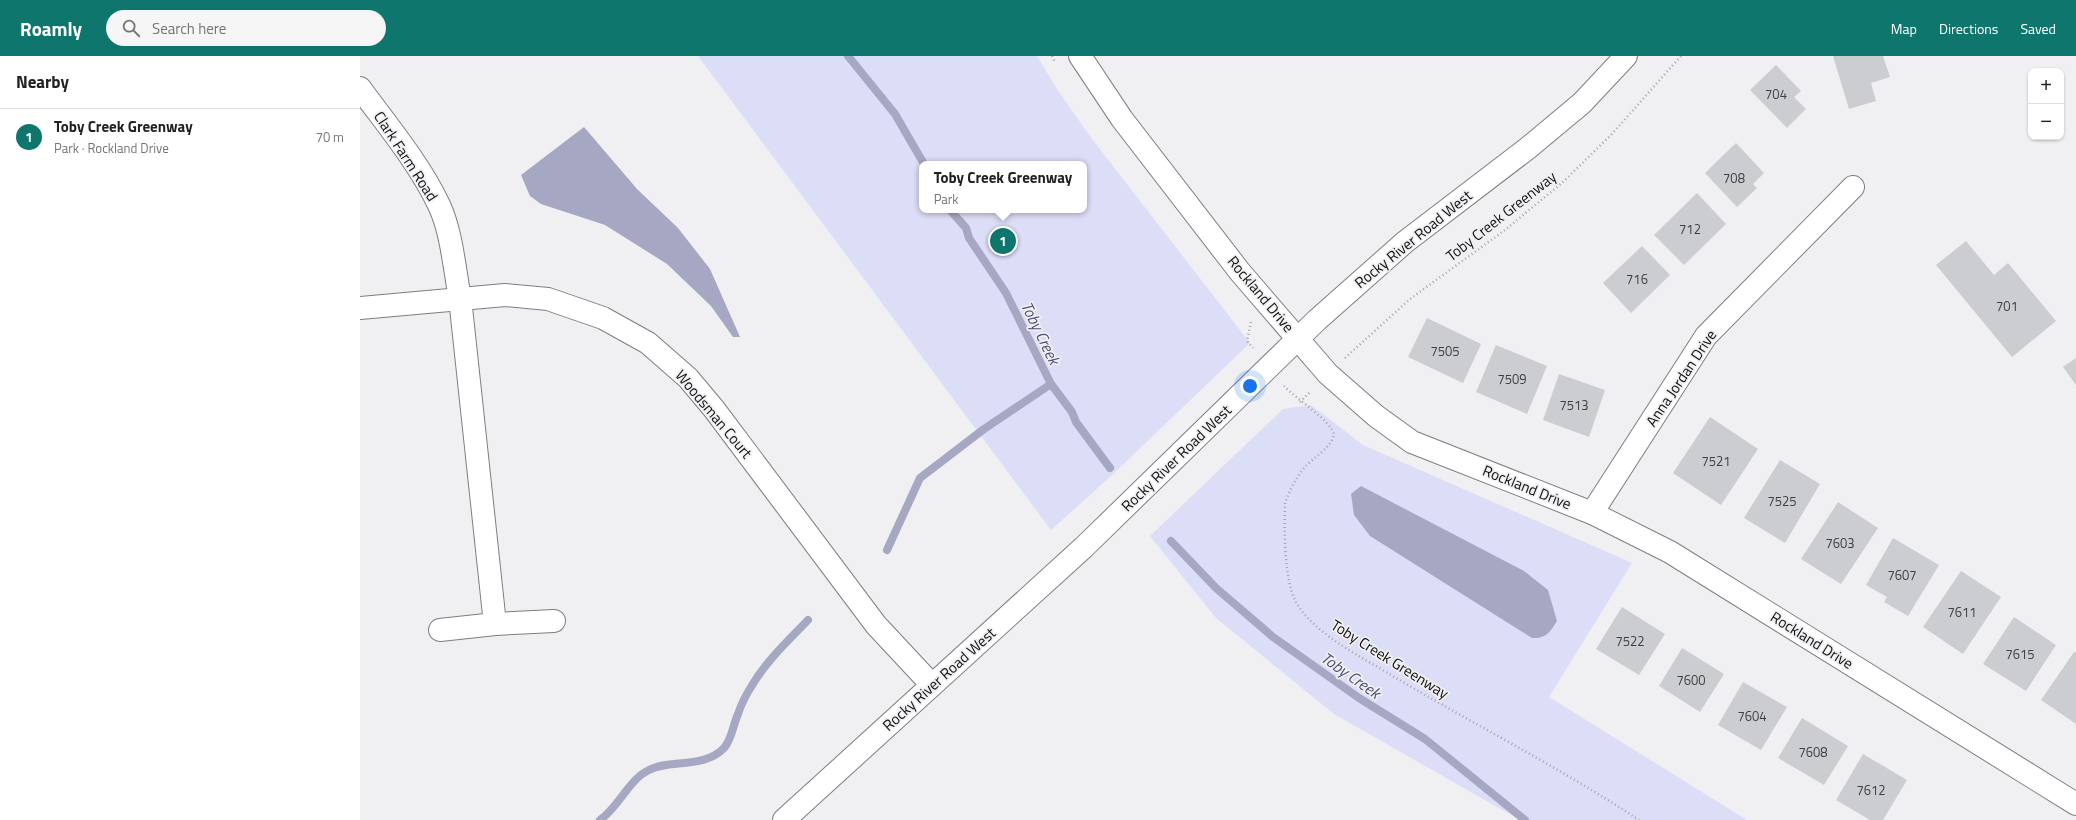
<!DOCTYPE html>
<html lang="en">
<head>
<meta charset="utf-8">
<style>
  body { margin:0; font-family:"Titillium Web",sans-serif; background:#f6f6f6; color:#202124 }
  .controls { position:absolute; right:12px; top:12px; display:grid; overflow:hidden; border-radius:8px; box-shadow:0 1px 3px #0004 }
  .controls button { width:36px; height:36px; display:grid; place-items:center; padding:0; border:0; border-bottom:1px solid #e0e0e0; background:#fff; color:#202124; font:20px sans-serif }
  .you { position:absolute; left:890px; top:330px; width:14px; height:14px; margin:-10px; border:3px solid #fff; border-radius:50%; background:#1a73e8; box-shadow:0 0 0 6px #1a73e833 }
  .badge { display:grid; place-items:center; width:26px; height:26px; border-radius:50%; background:#0f766e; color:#fff; font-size:13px; font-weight:700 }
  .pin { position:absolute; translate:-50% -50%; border:2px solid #fff; box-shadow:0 1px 4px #0006 }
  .popup { position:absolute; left:559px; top:105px; width:168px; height:52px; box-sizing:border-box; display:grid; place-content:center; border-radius:8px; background:#fff; filter:drop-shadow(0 1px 3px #0005); font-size:13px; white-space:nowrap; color:#757577 }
  .popup b { font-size:15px; color:#202124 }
  .popup::after { content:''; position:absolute; left:50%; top:100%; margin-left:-8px; border:8px solid transparent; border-top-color:#fff }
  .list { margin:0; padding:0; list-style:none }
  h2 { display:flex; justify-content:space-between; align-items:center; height:52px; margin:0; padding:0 16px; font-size:17px }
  h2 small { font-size:13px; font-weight:400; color:#757577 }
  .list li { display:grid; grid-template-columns:26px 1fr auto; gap:12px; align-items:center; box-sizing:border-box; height:56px; padding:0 16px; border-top:1px solid #e0e0e0 }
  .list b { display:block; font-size:15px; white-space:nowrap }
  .list p { margin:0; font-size:13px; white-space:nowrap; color:#757577 }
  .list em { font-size:13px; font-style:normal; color:#757577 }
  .icon { flex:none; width:22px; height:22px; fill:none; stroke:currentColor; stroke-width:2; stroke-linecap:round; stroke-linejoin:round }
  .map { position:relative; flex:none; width:1716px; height:764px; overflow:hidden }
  header { display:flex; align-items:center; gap:24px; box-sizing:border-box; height:56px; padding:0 20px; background:#0f766e; color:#fff }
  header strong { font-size:19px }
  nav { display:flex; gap:22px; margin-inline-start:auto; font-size:14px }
  .search { width:280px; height:36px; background:#f6f6f6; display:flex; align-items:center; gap:10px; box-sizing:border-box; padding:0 14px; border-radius:22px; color:#757577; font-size:15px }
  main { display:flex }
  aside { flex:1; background:#fff }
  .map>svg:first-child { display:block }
</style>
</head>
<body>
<header>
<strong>Roamly</strong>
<div class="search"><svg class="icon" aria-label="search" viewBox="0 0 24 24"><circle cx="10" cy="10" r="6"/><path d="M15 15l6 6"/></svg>Search here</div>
<nav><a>Map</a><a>Directions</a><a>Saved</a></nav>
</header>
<main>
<aside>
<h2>Nearby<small></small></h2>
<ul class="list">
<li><span class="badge">1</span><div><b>Toby Creek Greenway</b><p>Park · Rockland Drive</p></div><em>70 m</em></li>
</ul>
</aside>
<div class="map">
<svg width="1716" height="764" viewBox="0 0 1716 764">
  <rect width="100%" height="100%" fill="#f0f0f3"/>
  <g fill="#dcddf6" fill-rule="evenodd">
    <path d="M 338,0 L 677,0 L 697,33 L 732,83 L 890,287 L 750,421 L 691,474 ZM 562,108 L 724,108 L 724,154 L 562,154 Z"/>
    <polygon points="951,349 1003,389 1272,507 1189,641 1387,764 1160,764 974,658 856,562 790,480 923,353"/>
  </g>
  <g fill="#a6a7c3">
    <polygon points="224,71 277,133 318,172 350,213 380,281 373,281 351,250 307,208 245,169 181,148 170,140 161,119"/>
    <path d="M 1001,430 L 1164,515 L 1188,534 L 1197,565 C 1190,576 1186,583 1172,582 L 1010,480 L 994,459 L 991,438 Z"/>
  </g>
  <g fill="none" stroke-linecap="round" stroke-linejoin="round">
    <g stroke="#a6a7c3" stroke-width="8">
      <polyline points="488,0 535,58 564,108"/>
      <polyline points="590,154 606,172 609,182 646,237 691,328 712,356 716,366 750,412"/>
      <polyline points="811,485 856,532 913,581 999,642 1065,683 1165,764"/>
      <polyline points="527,494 560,422 624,373 691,328"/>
      <path d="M 240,764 C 259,751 268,724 289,714 C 309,703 344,713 364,692 C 372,683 373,669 378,658 C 381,649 386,639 391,631 C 406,605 428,585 448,564"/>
    </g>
  </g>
  <g fill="#cccdd0">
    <polygon points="1473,0 1523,0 1530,21 1511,27 1516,45 1489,53"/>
    <polygon points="1416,9 1441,35 1434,41 1446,53 1427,72 1390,34"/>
    <polygon points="1376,87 1404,117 1393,128 1397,132 1377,151 1345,117"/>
    <polygon points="1337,137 1366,168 1324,209 1294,179"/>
    <polygon points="1606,185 1634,219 1648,207 1696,265 1652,301 1576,209"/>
    <polygon points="1282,190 1310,219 1271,257 1243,227"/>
    <polygon points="1067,262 1121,288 1103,327 1048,301"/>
    <polygon points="1136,289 1187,310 1167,358 1116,336"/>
    <polygon points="1716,302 1716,329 1703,311"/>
    <polygon points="1199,318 1245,334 1229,381 1183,364"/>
    <polygon points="1350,361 1398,393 1361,449 1313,417"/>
    <polygon points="1420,404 1460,428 1425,487 1384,462"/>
    <polygon points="1478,446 1518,472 1481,528 1441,503"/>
    <polygon points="1533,482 1579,509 1548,560 1524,546 1527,541 1506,529"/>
    <polygon points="1601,515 1641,541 1603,598 1563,571"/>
    <polygon points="1262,551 1305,578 1279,619 1236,593"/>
    <polygon points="1654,561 1696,589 1666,635 1623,608"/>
    <polygon points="1322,592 1364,618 1340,656 1299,630"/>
    <polygon points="1714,596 1716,597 1716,668 1681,644"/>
    <polygon points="1383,626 1427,651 1401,694 1358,669"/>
    <polygon points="1442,662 1488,690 1464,729 1418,702"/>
    <polygon points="1503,698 1547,724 1523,764 1510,764 1476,744"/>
  </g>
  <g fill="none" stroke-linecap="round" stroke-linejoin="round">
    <g stroke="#7e7e81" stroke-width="24">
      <g id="minor">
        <polyline points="720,0 762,63 880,216 968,318 1016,360 1052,386 1232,457 1310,496 1716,748"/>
        <path d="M 0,32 C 27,69 59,107 79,149 C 92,177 94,211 100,242 L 135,568"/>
        <polyline points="0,252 145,239 188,243 243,262 288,287 328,322 354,353 516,569 572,629"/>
        <polyline points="1232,457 1346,280 1493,131"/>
        <polyline points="80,574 135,568 194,565"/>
      </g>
    </g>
    <g stroke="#7e7e81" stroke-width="24">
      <polyline id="tertiary" points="424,764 724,491 957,264 1045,186 1168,92 1222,47 1266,0"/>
    </g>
    <g stroke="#a5a5a7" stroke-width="2.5" stroke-dasharray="1 3" stroke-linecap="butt">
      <polyline points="692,0 695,6"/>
      <polyline points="891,266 887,285 893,292"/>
      <polyline points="985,302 1050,243 1145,174 1202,127 1251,79 1321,0"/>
      <path d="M 924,330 C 936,343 972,365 974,379 C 971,392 954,401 945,411 C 936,421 930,434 925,447 C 924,472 924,524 936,546 C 954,578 1000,600 1031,619 C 1113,668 1199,711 1279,764"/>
      <polyline points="940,346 951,335"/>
    </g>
    <use href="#minor" stroke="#fff" stroke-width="22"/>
    <use href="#tertiary" stroke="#fff" stroke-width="22"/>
  </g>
  <g text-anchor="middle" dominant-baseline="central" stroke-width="3.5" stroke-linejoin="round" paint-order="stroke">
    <g font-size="13" fill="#3e3e40">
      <text x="1416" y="38">704</text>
      <text x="1374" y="122">708</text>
      <text x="1330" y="173">712</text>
      <text x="1277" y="223">716</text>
      <text x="1647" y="250">701</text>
      <text x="1085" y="295">7505</text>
      <text x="1152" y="323">7509</text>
      <text x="1214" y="349">7513</text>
      <text x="1356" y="405">7521</text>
      <text x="1422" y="445">7525</text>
      <text x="1480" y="487">7603</text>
      <text x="1542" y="519">7607</text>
      <text x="1602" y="556">7611</text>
      <text x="1270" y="585">7522</text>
      <text x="1660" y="598">7615</text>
      <text x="1331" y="624">7600</text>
      <text x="1392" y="660">7604</text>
      <text x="1453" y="696">7608</text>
      <text x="1511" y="734">7612</text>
    </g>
    <g font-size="15" fill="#0f0f10" stroke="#f0f0f3">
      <text transform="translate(46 100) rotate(57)">Clark Farm Road</text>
      <text transform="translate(1141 160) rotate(-38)">Toby Creek Greenway</text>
      <text transform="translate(1053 183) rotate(-39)">Rocky River Road West</text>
      <text transform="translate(901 238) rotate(50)">Rockland Drive</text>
      <text transform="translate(1321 322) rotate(-56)">Anna Jordan Drive</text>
      <text transform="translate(354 358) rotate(50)">Woodsman Court</text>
      <text transform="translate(816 402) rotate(-44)">Rocky River Road West</text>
      <text transform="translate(1167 431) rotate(22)">Rockland Drive</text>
      <text transform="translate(1452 584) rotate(32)">Rockland Drive</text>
      <text transform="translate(1030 603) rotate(32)">Toby Creek Greenway</text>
      <text transform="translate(579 623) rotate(-42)">Rocky River Road West</text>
    </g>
    <g font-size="16" font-style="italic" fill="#4e4e79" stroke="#f0f0f3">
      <text transform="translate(681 277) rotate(64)">Toby Creek</text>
      <text transform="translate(991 619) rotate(35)">Toby Creek</text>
    </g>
  </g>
</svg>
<div class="controls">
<button>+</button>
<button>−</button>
</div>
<div class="you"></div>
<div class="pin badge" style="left:643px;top:185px">1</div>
<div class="popup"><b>Toby Creek Greenway</b>Park</div>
</div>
</main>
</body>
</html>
